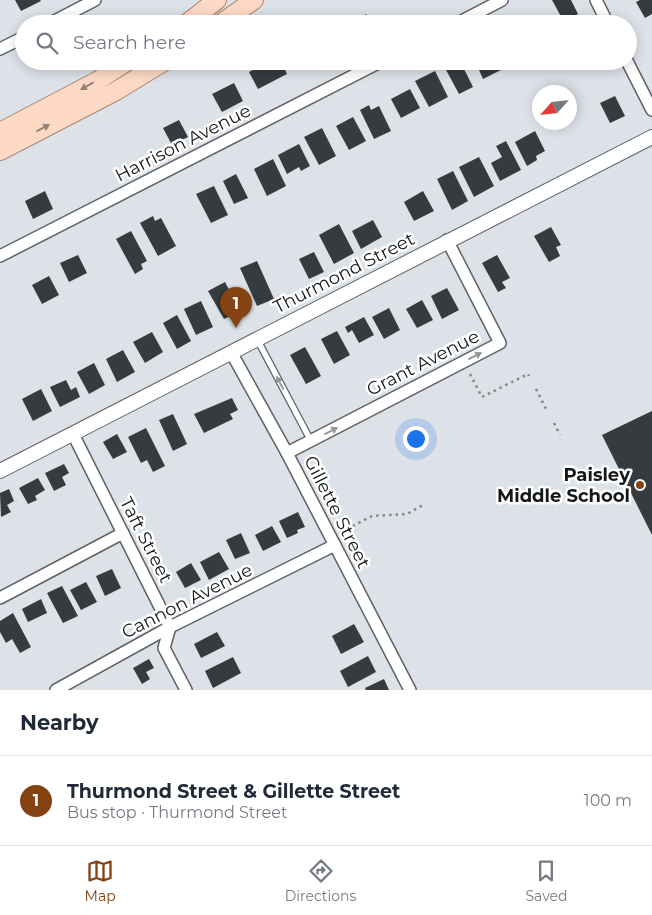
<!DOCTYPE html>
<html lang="en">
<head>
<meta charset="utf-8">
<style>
  body { margin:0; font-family:Montserrat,sans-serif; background:#f2f2f3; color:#1f2937 }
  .compass { position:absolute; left:532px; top:85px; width:45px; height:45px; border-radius:50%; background:#fff; box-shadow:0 2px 12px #0003; rotate:243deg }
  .you { position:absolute; left:415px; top:438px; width:18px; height:18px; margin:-12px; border:4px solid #fff; border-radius:50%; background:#1a73e8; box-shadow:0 0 0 8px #1a73e833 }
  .badge { display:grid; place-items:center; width:32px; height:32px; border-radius:50%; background:#854313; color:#fff; font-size:16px; font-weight:700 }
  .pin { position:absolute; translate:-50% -41px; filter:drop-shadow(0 1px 2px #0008) }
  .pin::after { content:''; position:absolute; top:26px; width:18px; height:15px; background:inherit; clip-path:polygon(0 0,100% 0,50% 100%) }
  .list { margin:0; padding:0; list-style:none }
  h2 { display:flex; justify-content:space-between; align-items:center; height:65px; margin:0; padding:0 20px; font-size:21px }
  h2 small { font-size:16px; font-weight:400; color:#747a83 }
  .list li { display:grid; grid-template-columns:32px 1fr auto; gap:15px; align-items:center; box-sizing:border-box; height:90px; padding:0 20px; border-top:1px solid #e0e1e3 }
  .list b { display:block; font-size:19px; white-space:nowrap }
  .list p { margin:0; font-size:16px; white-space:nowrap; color:#747a83 }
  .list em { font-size:16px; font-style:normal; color:#747a83 }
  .icon { flex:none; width:28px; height:28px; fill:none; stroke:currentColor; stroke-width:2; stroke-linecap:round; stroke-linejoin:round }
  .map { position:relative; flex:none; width:652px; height:690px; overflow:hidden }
  .search { position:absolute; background:#fff; box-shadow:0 2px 12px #0003; left:15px; right:15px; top:15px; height:55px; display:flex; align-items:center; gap:12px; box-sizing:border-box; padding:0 18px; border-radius:28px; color:#747a83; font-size:19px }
  .sheet { height:155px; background:#fff }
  nav { display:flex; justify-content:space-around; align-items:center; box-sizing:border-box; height:70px; border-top:1px solid #e0e1e3; background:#fff; font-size:14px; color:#747a83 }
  nav a { display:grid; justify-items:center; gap:2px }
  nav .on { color:#854313 }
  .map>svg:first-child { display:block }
</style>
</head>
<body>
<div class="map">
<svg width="652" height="690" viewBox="0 0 652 690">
  <rect width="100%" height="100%" fill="#dce2e8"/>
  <g fill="#363b3f">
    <polygon points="15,0 40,0 41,1 21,11"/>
    <polygon points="552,0 571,0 578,14 564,22"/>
    <polygon points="640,0 652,0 652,14 645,18 636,2"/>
    <polygon points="366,14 371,24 348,24"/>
    <polygon points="269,61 281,61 287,74 258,89 249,72"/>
    <polygon points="458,61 460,61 473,87 459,94 445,68"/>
    <polygon points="475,61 499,61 503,69 483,79"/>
    <polygon points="435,71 448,97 429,107 415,81"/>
    <polygon points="234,83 243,101 222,112 212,94"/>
    <polygon points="410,89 420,108 401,118 391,99"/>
    <polygon points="615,96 625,116 610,123 600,103"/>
    <polygon points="369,105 371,110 379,106 391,131 374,139 360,110"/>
    <polygon points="353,117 366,141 349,150 336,126"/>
    <polygon points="179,120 188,137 172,145 163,128"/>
    <polygon points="322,128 336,156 319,165 304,137"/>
    <polygon points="535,131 545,151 536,156 537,160 527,166 515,142"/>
    <polygon points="506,141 521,170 500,181 491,163 502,157 496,146"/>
    <polygon points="299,144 310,166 301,171 299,167 287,174 278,155"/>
    <polygon points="479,157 494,186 474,197 459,167"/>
    <polygon points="273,159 286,186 267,196 254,169"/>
    <polygon points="453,171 468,201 452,210 437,179"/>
    <polygon points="236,174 248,198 234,204 223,181"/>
    <polygon points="214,186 228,215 211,223 196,194"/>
    <polygon points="45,191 53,209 33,219 25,201"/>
    <polygon points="423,191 434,211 414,221 404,202"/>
    <polygon points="153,216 155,221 161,218 176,246 158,256 140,223"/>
    <polygon points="373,220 382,237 361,249 352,231"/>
    <polygon points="339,224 354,253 334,264 319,235"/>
    <polygon points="551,227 561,245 556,247 560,256 549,262 534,236"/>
    <polygon points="131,231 147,261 141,264 143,269 135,274 116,239"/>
    <polygon points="314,252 324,272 309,279 299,259"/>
    <polygon points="78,255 87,273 69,282 60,263"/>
    <polygon points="497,255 510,278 502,282 506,288 498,292 482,263"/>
    <polygon points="257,261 274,299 257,306 240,268"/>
    <polygon points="49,276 59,295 42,304 32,285"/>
    <polygon points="225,282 240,311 224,319 208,291"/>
    <polygon points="447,288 459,310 442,319 431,296"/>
    <polygon points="422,300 433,320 417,328 406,309"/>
    <polygon points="201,301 213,327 196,335 184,309"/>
    <polygon points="389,308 400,330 384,339 372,317"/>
    <polygon points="177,315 191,341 177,349 163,323"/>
    <polygon points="364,317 374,335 359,343 352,330 348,333 345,327"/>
    <polygon points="337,331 350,355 334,364 321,339"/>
    <polygon points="152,332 163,352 145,363 133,342"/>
    <polygon points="305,347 321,376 306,384 290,355"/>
    <polygon points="123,350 135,372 117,382 106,359"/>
    <polygon points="94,363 105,385 89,394 77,372"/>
    <polygon points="66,380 71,390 76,387 80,397 60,407 50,387"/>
    <polygon points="41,389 52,411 33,421 22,399"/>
    <polygon points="232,398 238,410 230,414 233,419 204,433 194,414"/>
    <polygon points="652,411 652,535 602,435"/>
    <polygon points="173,414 187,444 173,451 159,420"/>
    <polygon points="146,428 165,466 153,472 147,460 141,463 128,437"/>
    <polygon points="117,434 127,452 113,459 103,442"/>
    <polygon points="64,464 69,473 62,477 66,485 54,491 45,473"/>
    <polygon points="38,478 45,490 35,496 37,500 28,504 19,488"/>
    <polygon points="9,489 14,501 7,505 11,512 1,517 0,493"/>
    <polygon points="298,512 305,527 297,530 298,533 287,538 279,521"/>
    <polygon points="272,526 281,542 263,551 255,535"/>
    <polygon points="241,533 250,553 235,559 226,540"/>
    <polygon points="219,552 229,569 209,580 200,562"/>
    <polygon points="191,563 201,580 185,588 176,572"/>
    <polygon points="112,569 121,588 105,596 96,576"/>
    <polygon points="86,582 97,602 81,610 70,590"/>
    <polygon points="62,586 78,616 63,623 47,593"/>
    <polygon points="41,599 47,613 28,622 22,609"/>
    <polygon points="13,613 31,647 20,653 12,639 6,643 0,632 0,621"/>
    <polygon points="354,624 364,642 341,654 332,636"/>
    <polygon points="217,632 225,646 201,658 194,644"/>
    <polygon points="368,656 376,672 348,687 340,671"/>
    <polygon points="233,657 241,673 213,688 205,671"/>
    <polygon points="149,659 154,668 146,672 150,679 142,684 133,668"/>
    <polygon points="384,679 389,690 366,690 365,688"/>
  </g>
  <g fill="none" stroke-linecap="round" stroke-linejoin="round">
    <g stroke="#5d6267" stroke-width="8">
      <polyline id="service" points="257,339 311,441"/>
    </g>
    <g stroke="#5d6267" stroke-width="14">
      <g id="minor">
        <polyline points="596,0 608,24"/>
        <polyline points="49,24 95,0"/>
        <polyline points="456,24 502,0"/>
        <polyline points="0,49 24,37"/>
        <polyline points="627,61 652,110"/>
        <polyline points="0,256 382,61"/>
        <polyline points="231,352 287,453 410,690"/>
        <polyline points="73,434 170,627 164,648 186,690"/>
        <polyline points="287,453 500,343 447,240"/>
        <polyline points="0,598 123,533"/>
        <polyline points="56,690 170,627 335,545"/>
      </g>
    </g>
    <g stroke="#5d6267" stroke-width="16">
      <polyline id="tertiary" points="0,471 652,137"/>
    </g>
    <g stroke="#ac8670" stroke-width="20">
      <g id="primary">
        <polyline points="186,24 217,0"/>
        <polyline points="220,24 254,0"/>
        <polyline points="0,132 97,81 128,61"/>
        <polyline points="0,151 116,91 165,61"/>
      </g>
    </g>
    <g stroke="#83888b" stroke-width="2.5" stroke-dasharray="2.5 4" stroke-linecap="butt">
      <polyline points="470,374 482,397 528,374 529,376"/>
      <polyline points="536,389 546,409"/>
      <polyline points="554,423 560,435"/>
      <polyline points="341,532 372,516 407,514 423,505"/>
    </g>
    <use href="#service" stroke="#fff" stroke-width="5.5"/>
    <use href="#minor" stroke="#fff" stroke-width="11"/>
    <use href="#tertiary" stroke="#fff" stroke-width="14"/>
    <use href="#primary" stroke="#fedac6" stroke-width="18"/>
  </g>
  <defs><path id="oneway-solid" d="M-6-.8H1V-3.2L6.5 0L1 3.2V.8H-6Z" transform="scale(1.25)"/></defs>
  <g fill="#958278">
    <use href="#oneway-solid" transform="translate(87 86) rotate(151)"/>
    <use href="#oneway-solid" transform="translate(43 128) rotate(-27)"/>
  </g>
  <g fill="#959797">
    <use href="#oneway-solid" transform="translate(475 356) rotate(-27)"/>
    <use href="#oneway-solid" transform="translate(280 383) rotate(-118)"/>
    <use href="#oneway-solid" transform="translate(331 431) rotate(-27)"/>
  </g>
  <circle fill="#854313" stroke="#fff" stroke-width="2" cx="640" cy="485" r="5"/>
  <g text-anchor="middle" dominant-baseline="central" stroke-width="5" stroke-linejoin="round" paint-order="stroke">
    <g font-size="18" fill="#141718" stroke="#fff">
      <text transform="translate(183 143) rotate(-27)">Harrison Avenue</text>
      <text transform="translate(344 273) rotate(-27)">Thurmond Street</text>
      <text transform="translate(423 363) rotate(-27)">Grant Avenue</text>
      <text transform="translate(337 512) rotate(63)">Gillette Street</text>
      <text transform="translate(146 540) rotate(63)">Taft Street</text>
      <text transform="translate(187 601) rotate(-27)">Cannon Avenue</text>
    </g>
    <g font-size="18" font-weight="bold" fill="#141718" stroke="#fff" text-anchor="end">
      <text x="630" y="475">Paisley<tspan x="630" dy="21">Middle School</tspan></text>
    </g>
  </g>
</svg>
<svg class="compass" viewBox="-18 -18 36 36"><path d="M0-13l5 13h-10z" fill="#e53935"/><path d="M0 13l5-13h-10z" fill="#747a83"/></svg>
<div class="you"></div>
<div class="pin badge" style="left:236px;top:328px">1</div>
<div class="search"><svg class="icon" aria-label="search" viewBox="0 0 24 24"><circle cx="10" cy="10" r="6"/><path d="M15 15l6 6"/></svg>Search here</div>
</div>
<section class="sheet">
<h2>Nearby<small></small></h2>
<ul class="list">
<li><span class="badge">1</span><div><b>Thurmond Street &amp; Gillette Street</b><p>Bus stop · Thurmond Street</p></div><em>100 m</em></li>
</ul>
</section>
<nav>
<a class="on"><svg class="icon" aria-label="map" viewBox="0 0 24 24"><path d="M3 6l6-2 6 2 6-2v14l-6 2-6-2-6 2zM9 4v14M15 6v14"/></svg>Map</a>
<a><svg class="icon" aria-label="directions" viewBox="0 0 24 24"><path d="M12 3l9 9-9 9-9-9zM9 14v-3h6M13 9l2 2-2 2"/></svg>Directions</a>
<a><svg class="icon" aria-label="saved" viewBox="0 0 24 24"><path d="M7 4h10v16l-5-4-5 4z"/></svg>Saved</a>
</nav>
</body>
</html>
